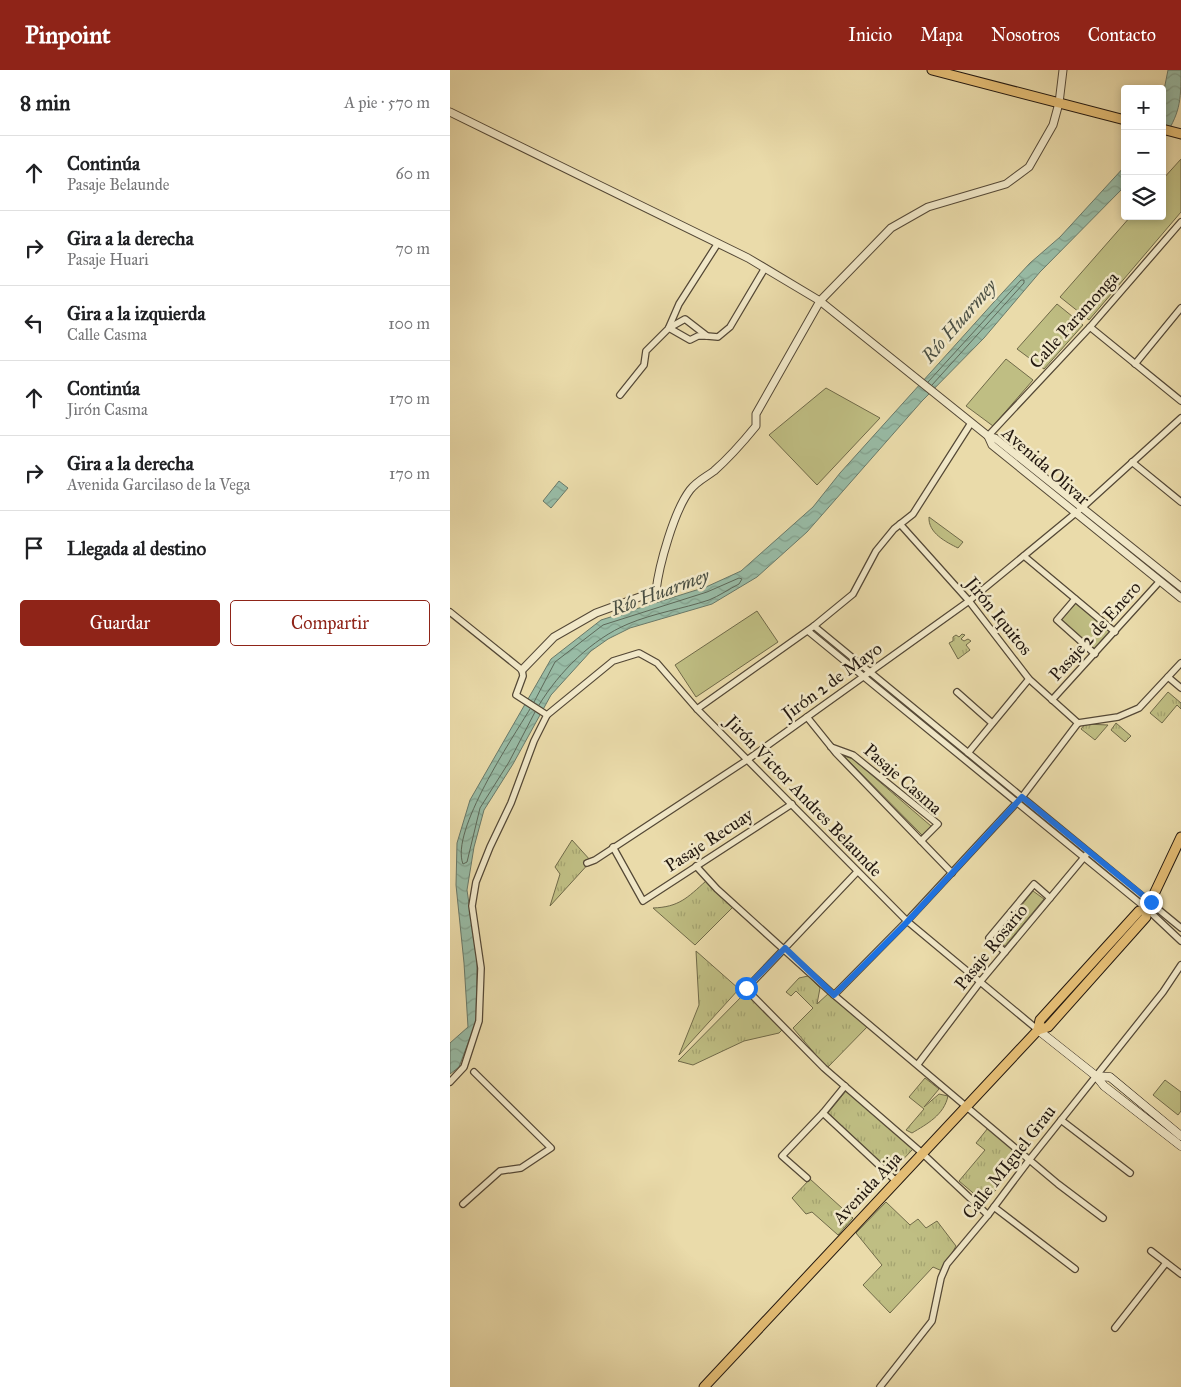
<!DOCTYPE html>
<html lang="es">
<head>
<meta charset="utf-8">
<style>
  body { margin:0; font-family:"IM FELL Great Primer",serif; background:#f6f6f6; color:#202124 }
  .controls { position:absolute; right:15px; top:15px; display:grid; overflow:hidden; border-radius:5px; box-shadow:0 2px 8px #0003 }
  .controls button { width:45px; height:45px; display:grid; place-items:center; padding:0; border:0; border-bottom:1px solid #e0e0e0; background:#fff; color:#202124; font:25px sans-serif }
  .stop { position:absolute; width:15px; height:15px; margin:-11px; border:4px solid #1a73e8; border-radius:50%; background:#fff }
  .stop.end { background:#1a73e8; border-color:#fff; box-shadow:0 1px 5px #0008 }
  .list { margin:0; padding:0; list-style:none }
  h2 { display:flex; justify-content:space-between; align-items:center; height:65px; margin:0; padding:0 20px; font-size:21px }
  h2 small { font-size:16px; font-weight:400; color:#757577 }
  .list li { display:grid; grid-template-columns:32px 1fr auto; gap:15px; align-items:center; box-sizing:border-box; height:75px; padding:0 20px; border-top:1px solid #e0e0e0 }
  .list b { display:block; font-size:19px; white-space:nowrap }
  .list p { margin:0; font-size:16px; white-space:nowrap; color:#757577 }
  .list em { font-size:16px; font-style:normal; color:#757577 }
  .actions { display:flex; gap:10px; padding:15px 20px }
  .actions a { flex:1; padding:11px 0; border:1px solid #8f2418; border-radius:5px; text-align:center; font-size:18px; color:#8f2418 }
  .actions .main { background:#8f2418; color:#fff }
  .icon { flex:none; width:28px; height:28px; fill:none; stroke:currentColor; stroke-width:2; stroke-linecap:round; stroke-linejoin:round }
  .map { position:relative; flex:none; width:731px; height:1317px; overflow:hidden }
  header { display:flex; align-items:center; gap:30px; box-sizing:border-box; height:70px; padding:0 25px; background:#8f2418; color:#fff }
  header strong { font-size:24px }
  nav { display:flex; gap:28px; margin-inline-start:auto; font-size:18px }
  main { display:flex }
  aside { flex:1; background:#fff }
  .map>svg:first-child { display:block }
</style>
</head>
<body>
<header>
<strong>Pinpoint</strong>
<nav><a>Inicio</a><a>Mapa</a><a>Nosotros</a><a>Contacto</a></nav>
</header>
<main>
<aside>
<h2>8 min<small>A pie · 570 m</small></h2>
<ul class="list">
<li><svg class="icon" aria-label="ahead" viewBox="0 0 24 24"><path d="M12 20V5M6 11l6-6 6 6"/></svg><div><b>Continúa</b><p>Pasaje Belaunde</p></div><em>60 m</em></li>
<li><svg class="icon" aria-label="right" viewBox="0 0 24 24"><path d="M7 20v-9h11M14 6l5 5-5 5"/></svg><div><b>Gira a la derecha</b><p>Pasaje Huari</p></div><em>70 m</em></li>
<li><svg class="icon" aria-label="left" viewBox="0 0 24 24"><path d="M17 20v-9H6M10 6l-5 5 5 5"/></svg><div><b>Gira a la izquierda</b><p>Calle Casma</p></div><em>100 m</em></li>
<li><svg class="icon" aria-label="ahead" viewBox="0 0 24 24"><path d="M12 20V5M6 11l6-6 6 6"/></svg><div><b>Continúa</b><p>Jirón Casma</p></div><em>170 m</em></li>
<li><svg class="icon" aria-label="right" viewBox="0 0 24 24"><path d="M7 20v-9h11M14 6l5 5-5 5"/></svg><div><b>Gira a la derecha</b><p>Avenida Garcilaso de la Vega</p></div><em>170 m</em></li>
<li><svg class="icon" aria-label="arrive" viewBox="0 0 24 24"><path d="M6 21V4h12l-3 4 3 4H6"/></svg><div><b>Llegada al destino</b></div></li>
</ul>
<div class="actions"><a class="main">Guardar</a><a>Compartir</a></div>
</aside>
<div class="map">
<svg width="731" height="1317" viewBox="0 0 731 1317">
  <defs>
    <pattern id="grass-tufts" width="24" height="20" patternUnits="userSpaceOnUse" patternTransform="scale(1.25)"><rect width="24" height="20" fill="#bfbe83"/><path d="M3 7l-1-3M5 7V3M7 7l1-3M15 17l-1-3M17 17v-4M19 17l1-3" fill="none" stroke="#a4a370"/></pattern>
    <pattern id="water-waves" width="16" height="10" patternUnits="userSpaceOnUse" patternTransform="scale(1.25)"><rect width="16" height="10" fill="#98bba5"/><path d="M0 5q4-4 8 0t8 0" fill="none" stroke="#83a08d"/></pattern>
  </defs>
  <rect width="100%" height="100%" fill="#eadbaa"/>
  <filter id="stains"><feTurbulence type="fractalNoise" baseFrequency=".004" numOctaves="4"/><feColorMatrix values="0 0 0 0 .2 0 0 0 0 .09 0 0 0 0 .02 0 0 0 .5 -.17"/></filter>
  <radialGradient id="worn" r=".72"><stop offset=".6" stop-color="#630" stop-opacity="0"/><stop offset="1" stop-color="#630" stop-opacity=".3"/></radialGradient>
  <g fill="url(#grass-tufts)" stroke="#706a49">
    <polygon points="512,564 515,565 511,569 514,571 518,569 521,571 516,575 520,580 508,589 499,573 503,571 503,567 506,565 509,567"/>
    <polygon points="718,622 731,633 731,639 727,635 712,653 700,643"/>
    <polygon points="666,653 681,666 675,672 661,660"/>
    <polygon points="635,654 658,655 645,670 631,659"/>
    <polygon points="122,770 141,791 100,836 110,804 105,797"/>
    <path d="M 256,811 L 283,837 L 245,875 L 203,838 C 229,837 237,828 256,811 Z"/>
    <polygon points="246,881 289,919 229,985 249,935"/>
    <polygon points="358,906 370,918 367,934 379,923 419,955 377,998 343,958 363,938 346,921 341,926 336,922 349,908"/>
    <polygon points="296,922 333,959 329,963 294,971 243,995 228,991"/>
    <path d="M 475,1008 L 489,1019 L 474,1037 L 489,1024 L 498,1026 C 494,1045 477,1054 462,1063 L 456,1060 L 474,1039 L 459,1027 Z"/>
    <polygon points="396,1021 463,1079 441,1102 378,1043"/>
    <polygon points="538,1058 573,1087 535,1133 509,1111 535,1080 526,1073"/>
    <polygon points="360,1109 403,1148 388,1165 362,1142 356,1144 342,1128"/>
    <polygon points="436,1132 460,1155 468,1149 476,1158 487,1151 506,1176 492,1201 483,1197 440,1243 413,1215 432,1195 406,1163"/>
  </g>
  <g fill="#bfbe83" stroke="#706a49">
    <polygon points="731,89 731,142 639,250 610,227 681,146 712,146 712,110"/>
    <polygon points="607,234 633,255 594,299 567,279"/>
    <polygon points="556,289 583,310 543,356 516,336"/>
    <polygon points="376,318 430,348 367,415 319,365"/>
    <path d="M 479,447 L 513,472 L 508,478 C 496,472 478,463 479,447 Z"/>
    <polygon points="626,533 661,561 645,579 611,550"/>
    <polygon points="307,541 328,572 246,627 225,595"/>
    <polygon points="394,686 403,689 481,756 472,765"/>
    <polygon points="583,821 594,829 555,876 545,869"/>
    <polygon points="715,1010 731,1022 731,1041 728,1045 703,1025"/>
  </g>
  <g fill="url(#water-waves)" stroke="#697969">
    <path d="M 718,0 L 731,0 C 731,33 730,43 712,71 L 712,30 Z"/>
    <polygon points="675,96 675,116 590,202 534,268 472,331 357,462 307,507 262,534 180,558 158,569 141,581 101,625 63,694 34,740 24,777 17,820 27,889 26,952 9,997 0,1004 0,973 18,957 14,893 6,815 7,773 20,730 101,589 151,550 256,517 291,501 363,437 390,403 553,222 580,193 610,167"/>
    <polygon points="109,411 118,418 101,438 93,431"/>
  </g>
  <g fill="none" stroke-linecap="round" stroke-linejoin="round">
    <g stroke="#5d695a" stroke-width="1">
      <polyline points="478,312 571,210 574,210 574,213 482,315"/>
      <path d="M 84,632 L 105,592 L 153,555 L 257,522 L 289,508 L 292,509 L 289,514 C 279,519 269,526 259,530 C 232,539 204,543 178,554 C 142,569 109,602 89,635"/>
      <path d="M 80,639 C 62,669 0,761 13,794 L 17,792 L 30,738 L 59,692 L 85,642"/>
    </g>
    <g stroke="#544836" stroke-width="8">
      <g id="minor">
        <polyline points="219,257 229,234 268,173"/>
        <polyline points="640,257 731,331"/>
        <polyline points="219,258 235,249 257,266 268,267 280,257 315,198"/>
        <polyline points="685,294 731,238"/>
        <polyline points="170,325 194,295 196,281 219,258 240,270 248,266 257,266"/>
        <polyline points="538,366 640,257 731,152"/>
        <polyline points="682,392 731,432"/>
        <polyline points="450,454 519,531 579,609 628,653"/>
        <polyline points="574,486 665,562"/>
        <polyline points="625,529 607,550 645,584"/>
        <polyline points="0,542 72,600 73,606 66,625 97,645"/>
        <polyline points="364,556 731,858"/>
        <polyline points="358,561 697,839 731,871"/>
        <polyline points="718,607 731,618"/>
        <polyline points="507,622 542,653"/>
        <polyline points="602,630 710,511"/>
        <polyline points="247,639 364,556 403,524 426,481 444,459 463,444 521,353"/>
        <polyline points="357,647 386,683 502,803"/>
        <polyline points="628,653 668,647 689,638 731,593"/>
        <polyline points="381,677 403,685 488,754 471,771"/>
        <polyline points="518,683 579,609"/>
        <polyline points="163,777 193,831 342,734"/>
        <polyline points="137,793 145,790 297,690 519,531 633,437 731,348"/>
        <polyline points="246,796 267,819 384,925 608,1114 653,1148"/>
        <polyline points="407,802 296,919 374,998 472,1083 538,1145"/>
        <polyline points="555,882 539,868 584,814 600,828"/>
        <polyline points="384,925 457,851 572,727 628,653"/>
        <polyline points="468,994 530,912 636,785"/>
        <polyline points="0,1012 14,997 29,951 31,898 22,836 26,812 40,777 61,733 84,671 97,645 163,591 189,583 207,593 247,639 457,851 588,960"/>
        <polyline points="395,1016 373,1043 446,1111"/>
        <polyline points="611,1050 680,1103"/>
        <polyline points="357,1108 332,1086 373,1043"/>
        <polyline points="13,1134 50,1101 71,1098 101,1078 24,1002"/>
        <polyline points="544,1137 625,1199"/>
        <polyline points="701,1181 731,1204"/>
        <polyline points="665,1258 716,1193"/>
        <polyline points="430,1317 482,1251 491,1208 497,1194 538,1145 580,1089 713,922 731,895"/>
      </g>
    </g>
    <g stroke="#544836" stroke-width="9">
      <g id="tertiary">
        <polyline points="0,42 298,188 370,231 538,366 545,368 731,517"/>
        <polyline points="538,366 542,375 731,528"/>
        <path d="M 72,600 L 104,567 L 146,543 L 206,521 C 209,495 224,441 240,420 C 247,411 256,407 264,401 C 280,387 293,372 306,356 L 306,344 L 370,231 L 441,158 L 478,137 L 556,114 L 579,97 L 603,55 L 609,33 L 613,0"/>
      </g>
    </g>
    <g stroke="#22170f" stroke-width="9">
      <g id="secondary">
        <polyline points="588,960 646,1006 654,1016 731,1076"/>
        <polyline points="646,1006 660,1007 731,1066"/>
      </g>
    </g>
    <g stroke="#22170f" stroke-width="11">
      <g id="primary">
        <polyline points="588,960 598,957 696,847 697,839 731,767"/>
        <polyline points="254,1317 588,960 590,950 689,841 697,839"/>
      </g>
    </g>
    <g stroke="#22170f" stroke-width="11">
      <g id="trunk">
        <polyline points="482,0 675,50"/>
        <polyline points="712,59 731,64"/>
      </g>
    </g>
    <use href="#minor" stroke="#f1e8c8" stroke-width="5.5"/>
    <use href="#tertiary" stroke="#f1e8c8" stroke-width="7"/>
    <use href="#secondary" stroke="#f1e8c8" stroke-width="8"/>
    <use href="#primary" stroke="#e5be75" stroke-width="9"/>
    <use href="#trunk" stroke="#e5be75" stroke-width="9"/>
  </g>
  <g fill="none" stroke-linecap="round" stroke-linejoin="round">
    <polyline stroke="#1a73e8" stroke-width="6" points="296,918 335,878 384,925 457,852 572,727 701,832"/>
  </g>
  <g text-anchor="middle" dominant-baseline="central" stroke-width="5" stroke-linejoin="round" paint-order="stroke">
    <g font-size="18" fill="#22170f" stroke="#f1e8c8">
      <text transform="translate(624 250) rotate(-48)">Calle Paramonga</text>
      <text transform="translate(596 396) rotate(41)">Avenida Olivar</text>
      <text transform="translate(549 546) rotate(51)">Jirón Iquitos</text>
      <text transform="translate(645 561) rotate(-48)">Pasaje 2 de Enero</text>
      <text transform="translate(382 611) rotate(-36)">Jirón 2 de Mayo</text>
      <text transform="translate(453 709) rotate(41)">Pasaje Casma</text>
      <text transform="translate(354 726) rotate(46)">Jirón Victor Andres Belaunde</text>
      <text transform="translate(259 770) rotate(-33)">Pasaje Recuay</text>
      <text transform="translate(541 877) rotate(-51)">Pasaje Rosario</text>
      <text transform="translate(559 1092) rotate(-52)">Calle MIguel Grau</text>
      <text transform="translate(417 1118) rotate(-47)">Avenida Aija</text>
    </g>
    <g font-size="19" font-style="italic" fill="#4b5044" stroke="#f1e8c8">
      <text transform="translate(509 251) rotate(-49)">Río Huarmey</text>
      <text transform="translate(210 522) rotate(-20)">Río Huarmey</text>
    </g>
  </g>
  <rect width="100%" height="100%" filter="url(#stains)"/>
  <rect width="100%" height="100%" fill="url(#worn)"/>
</svg>
<div class="controls">
<button>+</button>
<button>−</button>
<button><svg class="icon" aria-label="layers" viewBox="0 0 24 24"><path d="M12 4l9 5-9 5-9-5zM3 14l9 5 9-5"/></svg></button>
</div>
<div class="stop" style="left:296px;top:918px"></div>
<div class="stop end" style="left:701px;top:832px"></div>
</div>
</main>
</body>
</html>
